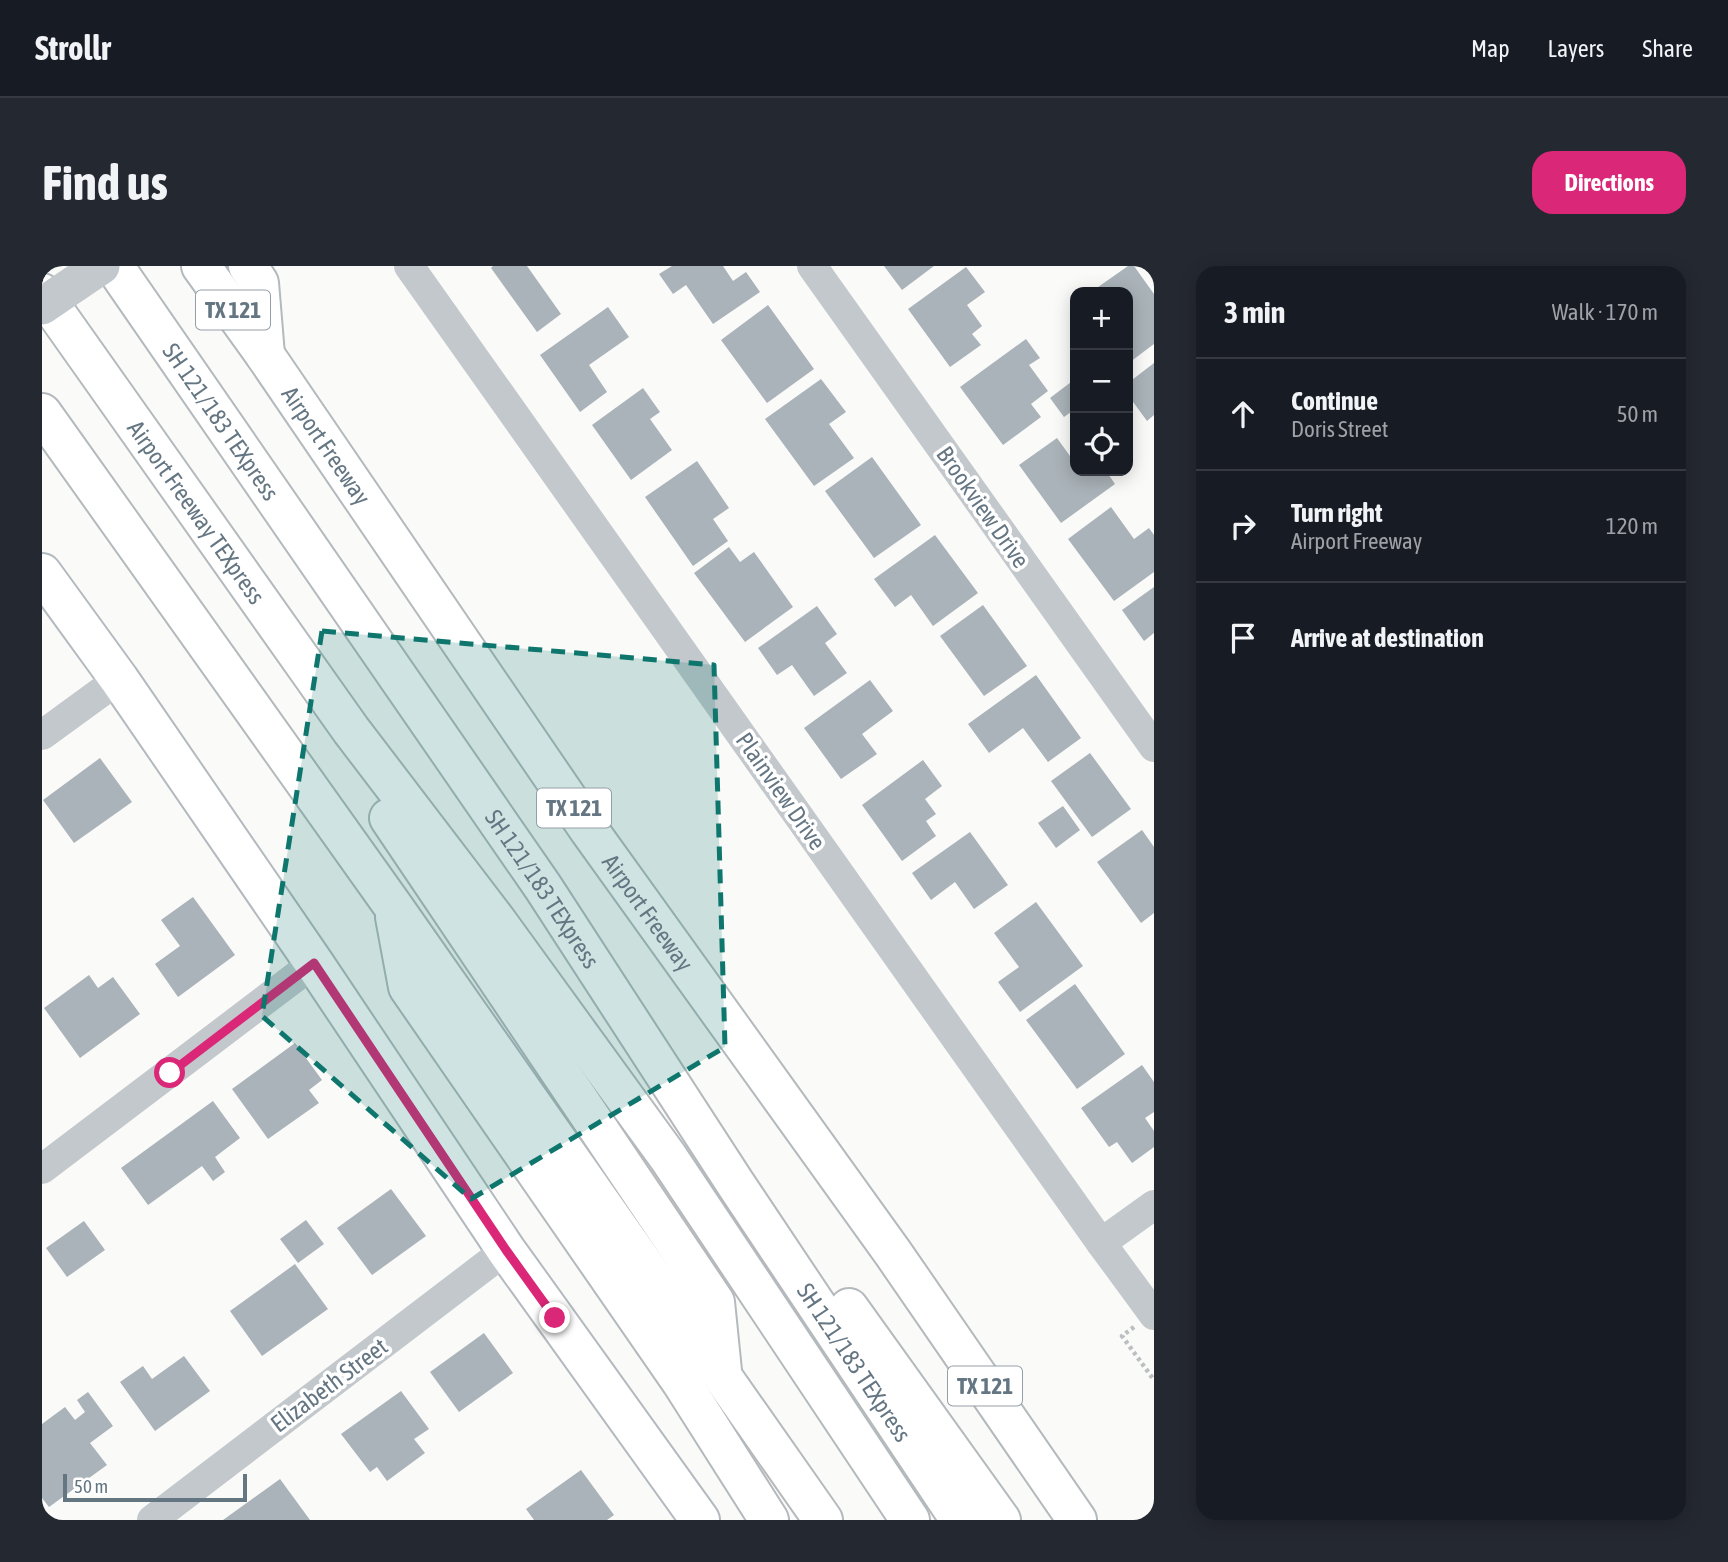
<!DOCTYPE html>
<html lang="en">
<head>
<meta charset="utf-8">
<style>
  body { margin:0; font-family:"Asap Condensed",sans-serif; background:#242831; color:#f1f3f6 }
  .controls { position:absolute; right:21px; top:21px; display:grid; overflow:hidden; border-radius:14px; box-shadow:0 4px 18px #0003 }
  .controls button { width:63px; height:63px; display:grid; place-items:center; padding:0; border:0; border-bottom:2px solid #363941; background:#171b24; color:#f1f3f6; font:35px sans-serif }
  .scale { position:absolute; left:21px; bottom:18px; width:184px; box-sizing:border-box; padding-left:7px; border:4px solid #657683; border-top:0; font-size:19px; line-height:24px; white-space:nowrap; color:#657683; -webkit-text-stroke:5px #fff; paint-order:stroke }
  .stop { position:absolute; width:21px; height:21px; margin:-16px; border:5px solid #db2777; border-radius:50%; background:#fff }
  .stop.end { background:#db2777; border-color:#fff; box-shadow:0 2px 7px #0008 }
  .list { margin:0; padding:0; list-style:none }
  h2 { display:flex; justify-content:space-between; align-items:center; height:91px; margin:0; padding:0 28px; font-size:30px }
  h2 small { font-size:23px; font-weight:400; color:#9ea1a6 }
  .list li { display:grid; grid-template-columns:46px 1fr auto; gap:21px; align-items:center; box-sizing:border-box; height:112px; padding:0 28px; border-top:2px solid #363941 }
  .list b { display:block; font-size:26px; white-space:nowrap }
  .list p { margin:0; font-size:23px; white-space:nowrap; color:#9ea1a6 }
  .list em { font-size:23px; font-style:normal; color:#9ea1a6 }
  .icon { flex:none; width:38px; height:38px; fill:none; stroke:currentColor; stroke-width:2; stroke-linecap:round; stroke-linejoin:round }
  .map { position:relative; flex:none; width:1112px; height:1254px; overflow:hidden; border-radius:21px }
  header { display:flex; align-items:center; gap:42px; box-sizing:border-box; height:98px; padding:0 35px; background:#171b24; border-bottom:2px solid #363941 }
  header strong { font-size:33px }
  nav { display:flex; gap:38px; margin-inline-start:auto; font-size:24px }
  .intro { display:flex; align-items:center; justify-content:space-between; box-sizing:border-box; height:168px; padding:0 42px }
  h1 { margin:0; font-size:49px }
  .button { padding:18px 32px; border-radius:21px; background:#db2777; color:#fff; font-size:24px; font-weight:700 }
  main { display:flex; gap:42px; padding:0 42px }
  aside { flex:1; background:#171b24; border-radius:21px; box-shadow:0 4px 18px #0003 }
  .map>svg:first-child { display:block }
</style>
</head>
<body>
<header>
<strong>Strollr</strong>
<nav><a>Map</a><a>Layers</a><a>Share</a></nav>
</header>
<div class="intro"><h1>Find us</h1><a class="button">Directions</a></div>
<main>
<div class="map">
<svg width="1112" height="1254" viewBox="0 0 1112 1254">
  <rect width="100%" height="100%" fill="#fafaf8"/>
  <g fill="#aab3b9">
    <polygon points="451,0 485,0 519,48 495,66 449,2"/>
    <polygon points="630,0 681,0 691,15 704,6 718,26 671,58 644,19 631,28 617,8"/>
    <polygon points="842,0 892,0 860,24"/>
    <polygon points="1086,0 1092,0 1112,28 1112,78 1088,96 1086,93 1086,26 1049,26"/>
    <polygon points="924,1 943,26 925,39 940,60 930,68 939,79 908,101 866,43"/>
    <polygon points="726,39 772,103 725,137 679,74"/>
    <polygon points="566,41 587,71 547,99 565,126 538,146 498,89"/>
    <polygon points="984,73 998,92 987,99 1006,125 989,138 999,151 961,179 918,121"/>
    <polygon points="1112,97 1112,149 1105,155 1086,129 1086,117"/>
    <polygon points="779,113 804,146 787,158 812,192 772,220 723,153"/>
    <polygon points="1033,113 1033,143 1022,151 1008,132"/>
    <polygon points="601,122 618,146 608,153 630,184 589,214 550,159"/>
    <polygon points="1015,172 1033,197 1033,205 1064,205 1073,218 1019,257 977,199"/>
    <polygon points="830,191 879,259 832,292 783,225"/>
    <polygon points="655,195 687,242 671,253 686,275 651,300 603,231"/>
    <polygon points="1069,241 1092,273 1107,262 1112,269 1112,306 1072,335 1026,273"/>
    <polygon points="893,269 936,327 891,360 869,329 853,341 832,313"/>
    <polygon points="687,281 698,296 712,286 751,341 703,376 652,307"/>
    <polygon points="1112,321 1112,367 1102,375 1080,344"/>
    <polygon points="941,339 985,400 942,430 898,370"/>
    <polygon points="775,340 795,368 783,377 805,407 772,430 750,399 735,409 716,382"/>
    <polygon points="994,409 1039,472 1006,496 981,462 947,487 926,458"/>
    <polygon points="828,414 851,445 820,468 835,488 799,513 762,462"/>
    <polygon points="1048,487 1089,543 1050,571 1009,515"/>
    <polygon points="58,492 90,536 32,577 1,534"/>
    <polygon points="881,494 900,520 883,533 894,548 884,555 894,570 860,595 820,539"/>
    <polygon points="1021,540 1038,564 1014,582 996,557"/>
    <polygon points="1100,564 1112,581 1112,647 1099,657 1055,596"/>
    <polygon points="928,566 966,619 932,643 913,616 889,634 870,607"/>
    <polygon points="151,631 193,689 136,731 113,698 138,680 119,654"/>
    <polygon points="994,636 1041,700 978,746 956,716 977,701 952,667"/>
    <polygon points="47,709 56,722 71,711 98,748 38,792 2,742"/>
    <polygon points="1033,718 1083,788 1035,823 984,754"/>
    <polygon points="253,777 280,814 267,824 277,837 226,873 190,823"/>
    <polygon points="1100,799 1112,816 1112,846 1103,852 1112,865 1112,881 1090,897 1075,876 1067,881 1039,842"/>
    <polygon points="171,835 198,872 173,891 183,906 171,915 160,900 106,939 79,902"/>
    <polygon points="349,923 384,970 330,1009 295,962"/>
    <polygon points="264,954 282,978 256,997 238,973"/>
    <polygon points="42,955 63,984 25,1011 4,982"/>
    <polygon points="253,998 286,1043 220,1090 188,1045"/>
    <polygon points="442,1067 471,1107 417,1146 388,1106"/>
    <polygon points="142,1090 168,1125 113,1165 78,1116 101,1100 110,1113"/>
    <polygon points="359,1125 387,1163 372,1173 383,1187 345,1215 335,1201 328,1206 299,1168"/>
    <polygon points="46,1126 71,1160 48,1177 65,1199 7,1241 0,1232 0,1158 23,1141 33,1154 43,1146 35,1134"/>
    <polygon points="539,1204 572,1249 565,1254 492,1254 484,1243"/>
    <polygon points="238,1213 268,1254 181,1254"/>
  </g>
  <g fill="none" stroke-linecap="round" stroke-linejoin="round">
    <g stroke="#b3babf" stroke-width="42">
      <polyline id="secondary" points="0,307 77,413 272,697 464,984 658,1254"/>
    </g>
    <g stroke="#b4b9bd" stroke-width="42">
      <g id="motorway">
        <path id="s1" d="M 72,0 L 501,621 L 693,917 L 918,1254"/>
        <path id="s2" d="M 159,0 L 223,89 L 547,564 L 851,987 L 1035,1254"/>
        <polyline points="206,0 217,17 223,89"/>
        <path id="s3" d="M 0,27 L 309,464 L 454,654 L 626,891 L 868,1254"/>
        <polyline points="0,147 351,640 781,1254"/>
        <polyline points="347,552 673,1036 680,1105"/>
        <polyline points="353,651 366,721 640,1117 727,1254"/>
        <polyline points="807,1042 959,1254"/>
      </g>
    </g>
    <polyline stroke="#bbbfc2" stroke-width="4.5" stroke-dasharray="3.5 3.5" stroke-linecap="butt" points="1092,1061 1080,1070 1112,1114"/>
    <g stroke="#c3c8cc" stroke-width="30">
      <polyline points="367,0 1059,977 1112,1049"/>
      <polyline points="770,0 1112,481"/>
      <polyline points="0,469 77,413"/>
      <polyline points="0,903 272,697"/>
      <polyline points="1059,977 1112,939"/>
      <polyline points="110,1254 464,984"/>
    </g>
    <use href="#secondary" stroke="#fff" stroke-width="38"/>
    <use href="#motorway" stroke="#fff" stroke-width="38"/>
    <polyline stroke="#c3c8cc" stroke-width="37" points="0,40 59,0"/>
  </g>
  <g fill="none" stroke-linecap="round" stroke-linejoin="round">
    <polyline stroke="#db2777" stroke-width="9" points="128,807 272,697 464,984 513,1052"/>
  </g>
  <path fill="#0f766e" fill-opacity="0.2" stroke="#0f766e" stroke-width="5" stroke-dasharray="14 9" stroke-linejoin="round" d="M 280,365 L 672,399 L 683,781 L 429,933 L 220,750 Z"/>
  <g text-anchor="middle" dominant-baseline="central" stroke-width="7" stroke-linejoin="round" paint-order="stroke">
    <g fill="#fff" stroke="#939fa8" stroke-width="2">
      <rect x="154" y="24.5" width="74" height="39" rx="5"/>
      <rect x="495" y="522.5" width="74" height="39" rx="5"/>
      <rect x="906" y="1100.5" width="74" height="39" rx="5"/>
    </g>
    <g font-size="23" font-weight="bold" fill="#657683">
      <text x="191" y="44">TX 121</text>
      <text x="532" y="542">TX 121</text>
      <text x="943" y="1120">TX 121</text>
    </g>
    <g font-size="24" fill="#657683" stroke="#fff">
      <text stroke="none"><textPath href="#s1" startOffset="189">SH 121/183 TEXpress</textPath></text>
      <text stroke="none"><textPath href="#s2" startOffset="219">Airport Freeway</textPath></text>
      <text transform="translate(941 241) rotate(55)">Brookview Drive</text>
      <text stroke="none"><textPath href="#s3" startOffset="268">Airport Freeway TEXpress</textPath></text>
      <text transform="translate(739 525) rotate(55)">Plainview Drive</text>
      <text stroke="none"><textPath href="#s1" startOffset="756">SH 121/183 TEXpress</textPath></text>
      <text stroke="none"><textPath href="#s2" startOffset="786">Airport Freeway</textPath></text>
      <text stroke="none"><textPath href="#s1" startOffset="1323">SH 121/183 TEXpress</textPath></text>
      <text transform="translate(287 1119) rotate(-37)">Elizabeth Street</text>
    </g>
  </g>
</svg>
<div class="controls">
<button>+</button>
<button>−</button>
<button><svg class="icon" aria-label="locate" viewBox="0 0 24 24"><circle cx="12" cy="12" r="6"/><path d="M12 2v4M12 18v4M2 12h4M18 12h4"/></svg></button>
</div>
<div class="scale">50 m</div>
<div class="stop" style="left:128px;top:807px"></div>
<div class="stop end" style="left:513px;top:1052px"></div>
</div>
<aside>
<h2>3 min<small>Walk · 170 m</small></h2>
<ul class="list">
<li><svg class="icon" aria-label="ahead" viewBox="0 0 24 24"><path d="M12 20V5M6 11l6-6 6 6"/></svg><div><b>Continue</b><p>Doris Street</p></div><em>50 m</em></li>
<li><svg class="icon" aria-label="right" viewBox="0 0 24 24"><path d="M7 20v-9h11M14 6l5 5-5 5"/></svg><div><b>Turn right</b><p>Airport Freeway</p></div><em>120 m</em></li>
<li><svg class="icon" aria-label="arrive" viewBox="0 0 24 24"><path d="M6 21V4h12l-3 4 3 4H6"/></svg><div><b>Arrive at destination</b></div></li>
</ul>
</aside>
</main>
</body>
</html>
